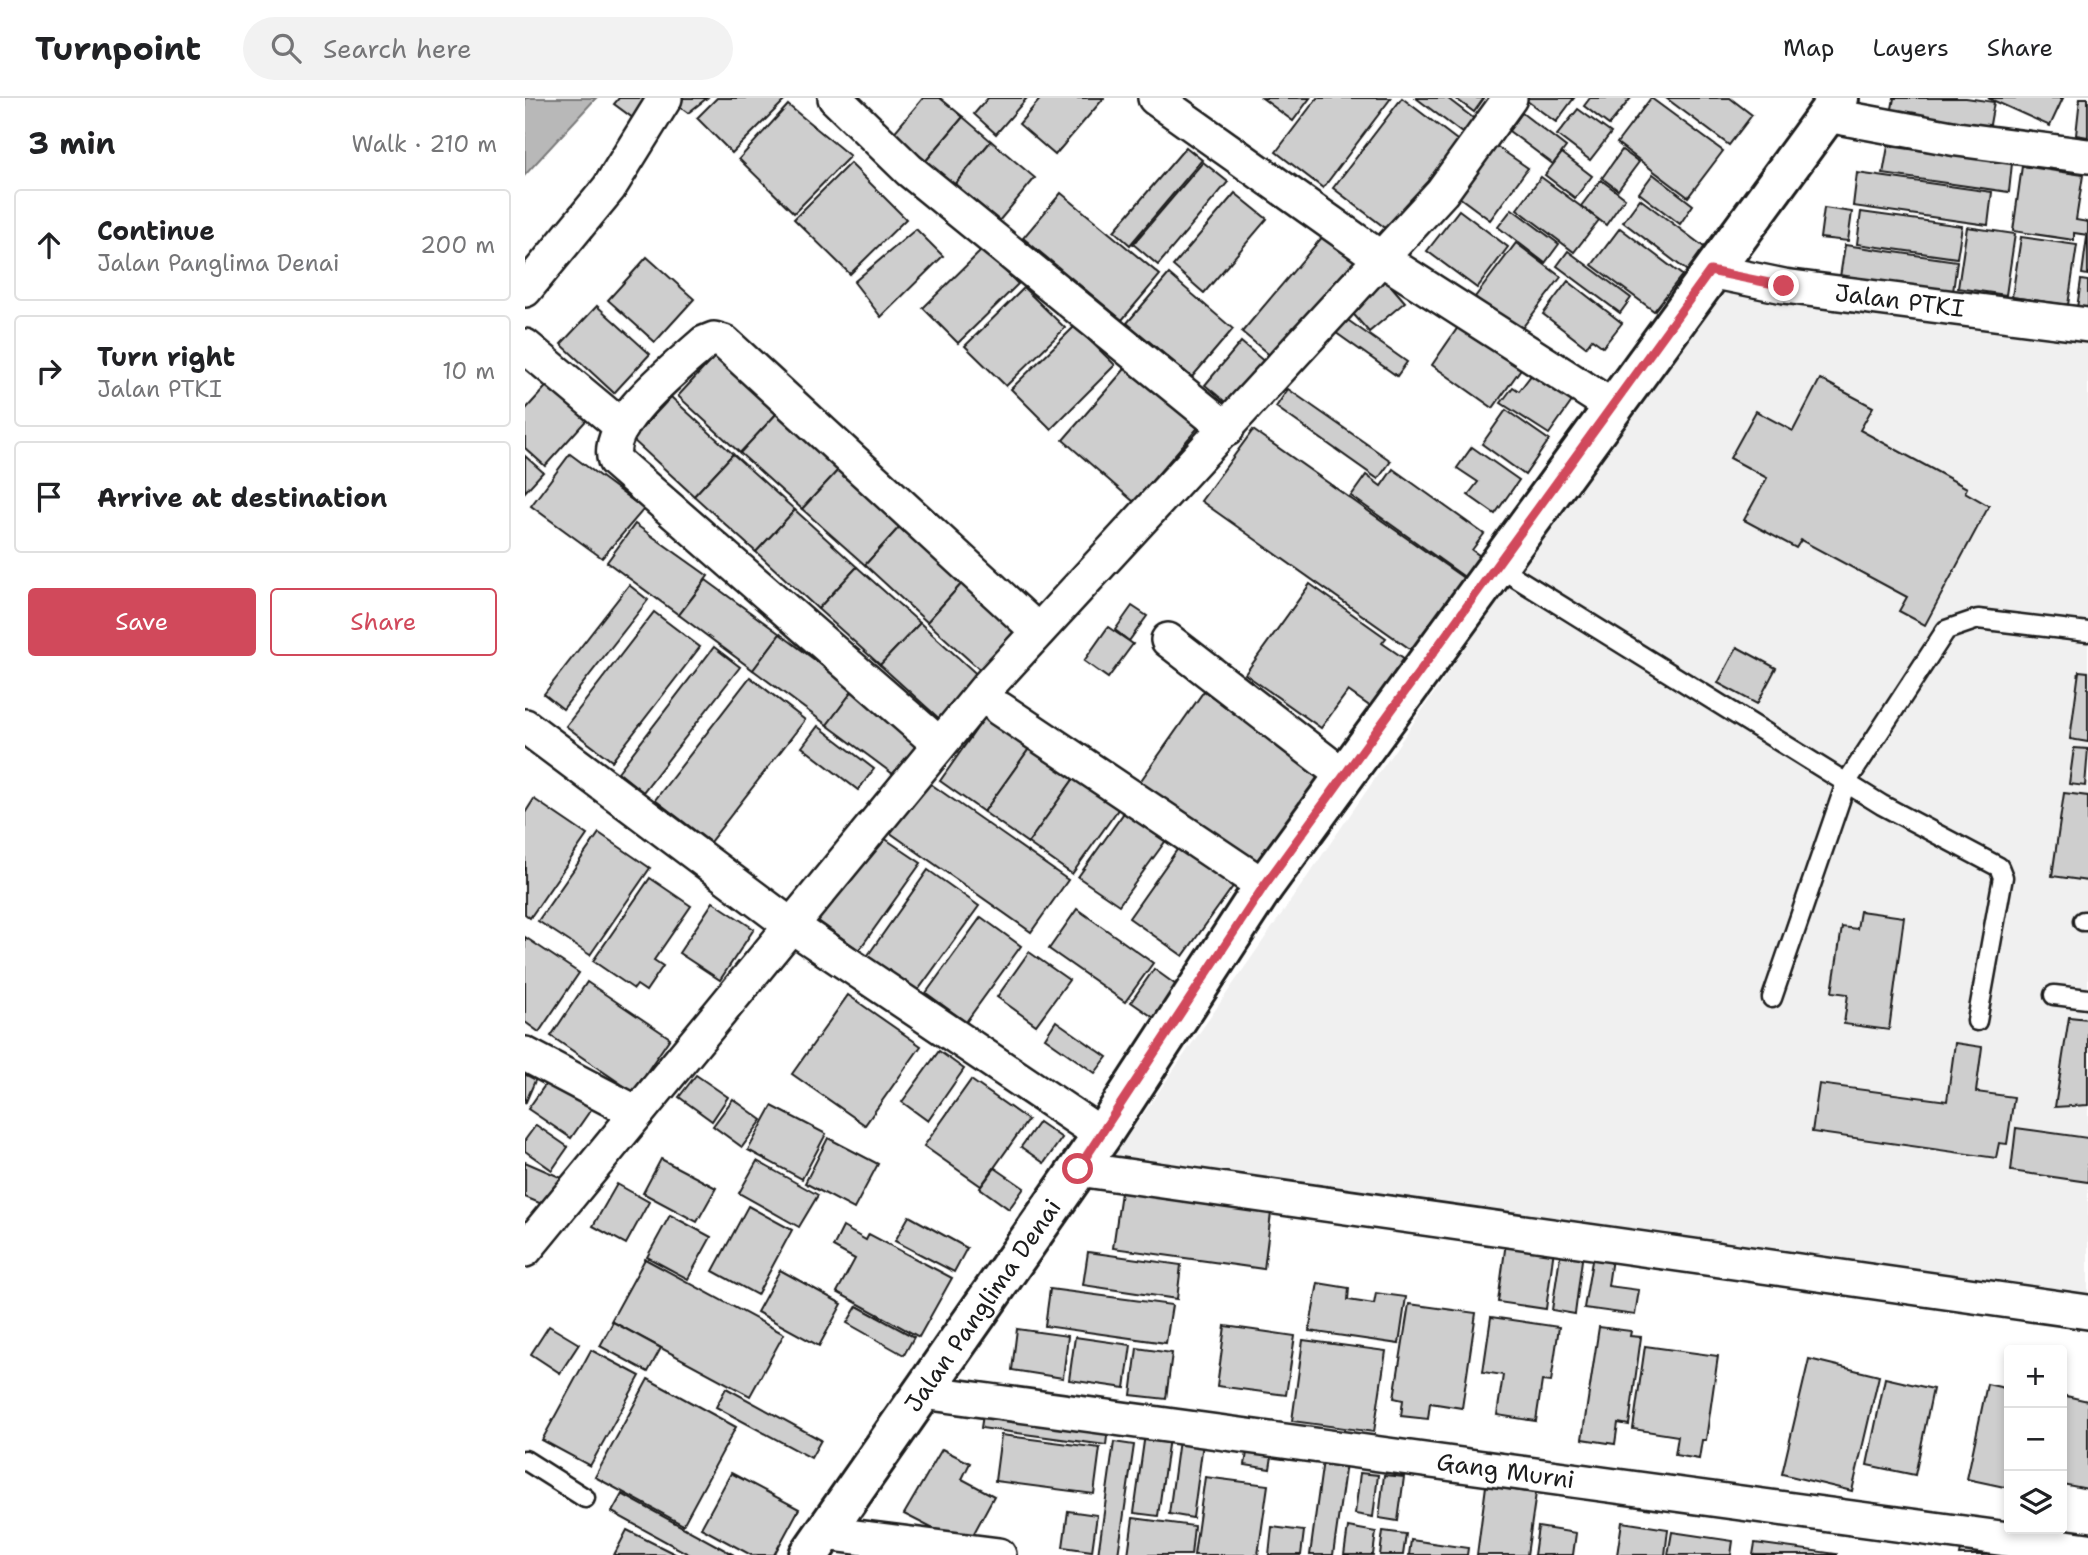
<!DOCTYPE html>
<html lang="en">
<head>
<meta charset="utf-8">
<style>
  body { margin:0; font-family:"Shantell Sans",sans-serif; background:#f2f2f2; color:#202124 }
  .controls { position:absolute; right:21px; bottom:21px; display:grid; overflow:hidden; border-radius:7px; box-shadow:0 4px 10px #0003 }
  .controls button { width:63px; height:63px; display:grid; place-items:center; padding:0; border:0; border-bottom:2px solid #e0e0e0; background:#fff; color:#202124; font:35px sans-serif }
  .stop { position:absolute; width:21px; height:21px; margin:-16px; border:5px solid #d1495b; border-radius:50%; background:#fff }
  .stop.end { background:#d1495b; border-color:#fff; box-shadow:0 2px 7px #0008 }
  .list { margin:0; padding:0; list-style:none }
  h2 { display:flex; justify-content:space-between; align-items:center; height:91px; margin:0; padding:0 28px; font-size:30px }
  h2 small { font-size:23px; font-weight:400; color:#757577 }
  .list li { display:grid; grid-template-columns:46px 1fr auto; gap:21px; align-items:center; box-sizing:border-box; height:112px; margin:0 14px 14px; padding:0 14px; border:2px solid #e0e0e0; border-radius:7px }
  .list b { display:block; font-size:26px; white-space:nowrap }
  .list p { margin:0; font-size:23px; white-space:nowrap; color:#757577 }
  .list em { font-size:23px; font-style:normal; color:#757577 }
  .actions { display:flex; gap:14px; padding:21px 28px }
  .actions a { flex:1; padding:16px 0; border:2px solid #d1495b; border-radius:7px; text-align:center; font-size:24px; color:#d1495b }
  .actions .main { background:#d1495b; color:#fff }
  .icon { flex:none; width:38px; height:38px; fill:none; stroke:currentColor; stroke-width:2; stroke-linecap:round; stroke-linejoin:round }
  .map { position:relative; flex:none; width:1563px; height:1457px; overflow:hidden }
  header { display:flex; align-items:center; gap:42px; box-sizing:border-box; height:98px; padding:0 35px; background:#fff; border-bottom:2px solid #e0e0e0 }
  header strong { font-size:33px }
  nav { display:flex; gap:38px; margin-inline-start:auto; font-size:24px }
  .search { width:490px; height:63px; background:#f2f2f2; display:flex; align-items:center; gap:18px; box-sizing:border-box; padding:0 24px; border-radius:38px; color:#757577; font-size:26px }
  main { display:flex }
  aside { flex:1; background:#fff }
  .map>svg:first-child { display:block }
</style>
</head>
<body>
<header>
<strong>Turnpoint</strong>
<div class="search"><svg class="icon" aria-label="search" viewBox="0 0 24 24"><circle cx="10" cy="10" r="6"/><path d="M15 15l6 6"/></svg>Search here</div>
<nav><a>Map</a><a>Layers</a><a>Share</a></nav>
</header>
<main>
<aside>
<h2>3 min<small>Walk · 210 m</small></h2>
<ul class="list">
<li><svg class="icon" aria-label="ahead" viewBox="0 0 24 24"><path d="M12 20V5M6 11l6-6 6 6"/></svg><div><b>Continue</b><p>Jalan Panglima Denai</p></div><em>200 m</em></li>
<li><svg class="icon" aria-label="right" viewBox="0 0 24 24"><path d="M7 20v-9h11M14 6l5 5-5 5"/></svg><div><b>Turn right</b><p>Jalan PTKI</p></div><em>10 m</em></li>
<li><svg class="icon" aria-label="arrive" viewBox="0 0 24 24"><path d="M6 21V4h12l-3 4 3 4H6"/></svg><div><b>Arrive at destination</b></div></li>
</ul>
<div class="actions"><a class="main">Save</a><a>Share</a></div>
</aside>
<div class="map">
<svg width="1563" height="1457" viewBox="0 0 1563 1457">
  <rect width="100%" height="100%" fill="#fff"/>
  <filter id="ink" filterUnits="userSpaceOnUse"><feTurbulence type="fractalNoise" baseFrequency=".0143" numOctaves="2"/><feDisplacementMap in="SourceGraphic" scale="14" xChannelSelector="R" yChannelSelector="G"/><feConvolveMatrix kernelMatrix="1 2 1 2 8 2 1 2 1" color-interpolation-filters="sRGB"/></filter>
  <g filter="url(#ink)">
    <polygon fill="#f0f0f0" points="1189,190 1563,239 1563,1204 581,1070"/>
    <polygon fill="#b8b8b8" stroke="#7a7a7a" stroke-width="2" points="0,0 71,0 0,77"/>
    <g fill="#cecece" stroke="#1c1c1c" stroke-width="2">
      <polygon points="94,0 119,0 126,5 112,23 89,6"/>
      <polygon points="151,0 182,0 163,15 148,4"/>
      <polygon points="192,0 262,0 207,55 172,20"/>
      <polygon points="398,0 415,0 438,19 400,64 367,37"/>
      <polygon points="463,0 502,0 471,36 449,16"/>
      <polygon points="516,0 579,0 530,57 494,26"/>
      <polygon points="737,0 785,0 768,23"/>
      <polygon points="792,0 866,0 798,90 751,54"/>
      <polygon points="877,0 936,45 867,135 808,90"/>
      <polygon points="891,0 922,0 952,23 941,38"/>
      <polygon points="930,0 959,0 949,14"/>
      <polygon points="998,0 1049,0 1031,24"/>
      <polygon points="1065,0 1106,0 1084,27 1059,8"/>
      <polygon points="1126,0 1198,53 1163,99 1092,45"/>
      <polygon points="1141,0 1205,0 1227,17 1204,47"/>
      <polygon points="1369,0 1441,0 1469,4 1464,32 1366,16"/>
      <polygon points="1463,0 1538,0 1525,28"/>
      <polygon points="1555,0 1563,0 1563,39 1551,37"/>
      <polygon points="263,7 325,58 269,115 214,61"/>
      <polygon points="1053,11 1086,35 1065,62 1032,37"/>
      <polygon points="997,15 1041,49 1028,66 984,33"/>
      <polygon points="438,19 466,43 428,88 400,64"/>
      <polygon points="466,43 510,80 474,123 430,86"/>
      <polygon points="971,48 1003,70 965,122 934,99"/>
      <polygon points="1363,48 1487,65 1484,94 1358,76"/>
      <polygon points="661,49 677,62 605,147 589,133"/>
      <polygon points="1097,52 1114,64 1093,92 1077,80"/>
      <polygon points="1037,55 1067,78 1050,100 1020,77"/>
      <polygon points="678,64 703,84 633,167 608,146"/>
      <polygon points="325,65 381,121 325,176 269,121"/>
      <polygon points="1497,68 1558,77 1551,122 1563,124 1563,137 1549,135 1549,142 1488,133"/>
      <polygon points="1332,75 1467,94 1463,127 1328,108"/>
      <polygon points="1128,76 1168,107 1155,126 1114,95"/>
      <polygon points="1016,79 1074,122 1049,154 992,111"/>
      <polygon points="1076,82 1100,100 1081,127 1056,108"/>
      <polygon points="536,95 635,177 597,222 498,140"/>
      <polygon points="710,95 742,121 679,195 648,168"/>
      <polygon points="1115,101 1183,152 1165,175 1098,124"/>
      <polygon points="1299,110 1327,114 1323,143 1295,140"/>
      <polygon points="987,111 1034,146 1020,165 973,129"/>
      <polygon points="934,112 983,149 952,190 902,153"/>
      <polygon points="1336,114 1437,128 1432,160 1332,146"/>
      <polygon points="1442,129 1490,136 1481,197 1433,190"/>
      <polygon points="1095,130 1157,177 1129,213 1067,167"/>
      <polygon points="391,131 418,158 356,219 329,184"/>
      <polygon points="804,131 841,162 754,265 717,234"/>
      <polygon points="1496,139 1552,147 1543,207 1487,199"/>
      <polygon points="1562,139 1563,139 1563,177 1557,176"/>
      <polygon points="991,145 1036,179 994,234 950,199"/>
      <polygon points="1320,147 1432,163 1428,194 1315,179"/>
      <polygon points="458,151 493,186 433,245 398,210"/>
      <polygon points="1043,153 1106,200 1095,215 1032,168"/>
      <polygon points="122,159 169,201 130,244 83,202"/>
      <polygon points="644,176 708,231 667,279 602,225"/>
      <polygon points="860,181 880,204 844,234 824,211"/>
      <polygon points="1556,182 1563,183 1563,211 1552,210"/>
      <polygon points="1043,183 1097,225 1078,249 1067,241 1061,249 1018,216"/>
      <polygon points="499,190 540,230 481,288 440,248"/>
      <polygon points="72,208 125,256 89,295 36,246"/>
      <polygon points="817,218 882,264 872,278 807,232"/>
      <polygon points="938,222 1000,265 968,310 907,267"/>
      <polygon points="550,228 590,267 526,331 486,291"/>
      <polygon points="716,244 747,270 711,313 680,287"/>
      <polygon points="192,256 254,313 215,355 153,298"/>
      <polygon points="606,264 677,325 609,404 538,342"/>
      <polygon points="1011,271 1050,299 1024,336 976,305 988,289 994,293"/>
      <polygon points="1295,281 1348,309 1335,332 1442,390 1440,394 1464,408 1400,527 1374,513 1382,499 1276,442 1271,450 1219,422 1242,380 1205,360 1231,313 1268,333"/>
      <polygon points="27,282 66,317 20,368 0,350 0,312"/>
      <polygon points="763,291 866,363 853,381 751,309"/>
      <polygon points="146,299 208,356 169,398 107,341"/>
      <polygon points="981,312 1024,342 1000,377 957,346"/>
      <polygon points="254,313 316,369 277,411 215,355"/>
      <polygon points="728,332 940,481 888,553 676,403"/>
      <polygon points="947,349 994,382 970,416 943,397 953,384 932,370"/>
      <polygon points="45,356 119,411 77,460 6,408"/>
      <polygon points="208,356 270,412 231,454 169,398"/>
      <polygon points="0,358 18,374 0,394"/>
      <polygon points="316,369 378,425 340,467 277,411"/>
      <polygon points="868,371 959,436 947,452 962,463 948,485 826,398 841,377 856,388"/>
      <polygon points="270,412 332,469 293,511 231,454"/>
      <polygon points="378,425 440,482 402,524 340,467"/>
      <polygon points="110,426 183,478 154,517 82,464"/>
      <polygon points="332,469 395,525 355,567 293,511"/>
      <polygon points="181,482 255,536 228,572 154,517"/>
      <polygon points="440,482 502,538 464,580 402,524"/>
      <polygon points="785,486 861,540 857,545 880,561 846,609 823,593 796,630 720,576"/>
      <polygon points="104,487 123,502 38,611 19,596"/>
      <polygon points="607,508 622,518 604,543 590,532"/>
      <polygon points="129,514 175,549 87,663 41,628"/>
      <polygon points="395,525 457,581 418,624 355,567"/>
      <polygon points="583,529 608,546 583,580 559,563"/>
      <polygon points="255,536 329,591 302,627 228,572"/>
      <polygon points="189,549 215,569 118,694 93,674"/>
      <polygon points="1212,549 1251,570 1232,606 1193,585"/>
      <polygon points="1554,573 1563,574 1563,644 1545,641"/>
      <polygon points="225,579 280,622 185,744 130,702"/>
      <polygon points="329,591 403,645 376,682 302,627"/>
      <polygon points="679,593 801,679 733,774 612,688"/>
      <polygon points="462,616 506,648 459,714 415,683"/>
      <polygon points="293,628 349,671 333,692 277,649"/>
      <polygon points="506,648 550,679 503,745 459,714"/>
      <polygon points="1549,650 1563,651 1560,688 1544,686"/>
      <polygon points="550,679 594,710 547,776 503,745"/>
      <polygon points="400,682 543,782 506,834 364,734"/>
      <polygon points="1539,695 1563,698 1563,783 1527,778"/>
      <polygon points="9,701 62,737 5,820 0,816 0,715"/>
      <polygon points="601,712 642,741 594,807 553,779"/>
      <polygon points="74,735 125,770 65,857 13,823"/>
      <polygon points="353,736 396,765 334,852 292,822"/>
      <polygon points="654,749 709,787 658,858 604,820"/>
      <polygon points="403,772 454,808 391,895 341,860"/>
      <polygon points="125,780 166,808 129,862 138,868 121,893 112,887 109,891 68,863"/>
      <polygon points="188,804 229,831 195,882 154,855"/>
      <polygon points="552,811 628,865 600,904 524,851"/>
      <polygon points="1335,813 1379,819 1364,932 1319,926 1323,896 1307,894 1317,829 1332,831"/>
      <polygon points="456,819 496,848 441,924 401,895"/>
      <polygon points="0,839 54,875 14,934 0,924"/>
      <polygon points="504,854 544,882 511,927 472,899"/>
      <polygon points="629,871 658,892 635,924 606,904"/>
      <polygon points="62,884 145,940 108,994 26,938"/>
      <polygon points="323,897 396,948 340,1027 267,976"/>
      <polygon points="1544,919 1563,921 1563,1007 1530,1009"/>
      <polygon points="531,923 582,959 570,975 520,940"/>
      <polygon points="1430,945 1457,949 1451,994 1489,999 1482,1046 1474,1045 1471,1060 1287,1034 1294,986 1422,1003"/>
      <polygon points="414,953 439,971 403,1023 377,1004"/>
      <polygon points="0,973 12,978 0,1006"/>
      <polygon points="171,977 203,999 187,1023 154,999"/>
      <polygon points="25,980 67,1010 46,1040 3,1011"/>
      <polygon points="446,982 503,1022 456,1088 399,1048"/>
      <polygon points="208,1001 237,1022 217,1049 188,1028"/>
      <polygon points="247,1008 301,1036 277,1081 223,1052"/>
      <polygon points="514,1024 537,1040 519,1065 496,1049"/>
      <polygon points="11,1027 43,1049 27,1072 0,1053 0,1042"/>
      <polygon points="1491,1030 1563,1040 1563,1084 1486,1073"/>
      <polygon points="303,1040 353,1066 329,1111 280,1085"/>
      <polygon points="136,1061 191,1090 172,1124 118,1095"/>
      <polygon points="232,1063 293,1097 274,1129 214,1095"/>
      <polygon points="0,1064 37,1080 24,1109 0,1099"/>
      <polygon points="470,1070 499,1090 484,1111 455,1090"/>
      <polygon points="92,1086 124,1104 101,1146 68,1128"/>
      <polygon points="597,1087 747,1107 739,1171 588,1150"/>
      <polygon points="223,1108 267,1132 232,1197 188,1173"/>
      <polygon points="145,1117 186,1139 163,1181 122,1159"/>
      <polygon points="384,1118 442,1150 429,1174 370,1143"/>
      <polygon points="318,1129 341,1142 344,1136 427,1180 394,1239 312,1194 330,1161 308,1149"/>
      <polygon points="981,1144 1029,1151 1021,1211 973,1204"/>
      <polygon points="1036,1151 1058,1154 1050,1216 1027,1212"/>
      <polygon points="563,1154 656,1167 652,1201 558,1187"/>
      <polygon points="1068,1157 1087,1160 1083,1188 1114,1192 1110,1217 1059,1210"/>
      <polygon points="120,1161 259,1236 225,1298 86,1223"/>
      <polygon points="255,1172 317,1206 294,1248 232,1214"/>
      <polygon points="793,1185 824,1190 823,1202 849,1206 851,1195 881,1199 874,1246 784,1233"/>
      <polygon points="525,1191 647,1207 641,1245 520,1228"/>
      <polygon points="884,1206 951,1215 937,1310 905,1305 903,1321 876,1318 878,1302 869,1300"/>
      <polygon points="332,1208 389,1239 379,1257 322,1225"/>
      <polygon points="966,1219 1034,1229 1026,1284 1017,1283 1011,1323 972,1317 978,1277 958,1274"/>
      <polygon points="88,1224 136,1250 123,1274 75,1248"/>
      <polygon points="24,1228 54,1246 35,1275 6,1256"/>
      <polygon points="700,1228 770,1238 761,1297 692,1288"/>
      <polygon points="1074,1229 1106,1233 1105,1238 1116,1239 1104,1327 1093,1325 1090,1346 1057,1341"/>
      <polygon points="492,1231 543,1238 538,1280 487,1272"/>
      <polygon points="550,1239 606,1247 600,1290 544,1282"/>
      <polygon points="778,1242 861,1253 849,1334 767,1323"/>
      <polygon points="1120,1248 1193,1258 1181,1342 1177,1342 1174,1361 1150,1357 1153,1338 1108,1331"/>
      <polygon points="612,1250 647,1255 641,1301 606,1297"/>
      <polygon points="66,1252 115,1278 65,1368 17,1342"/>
      <polygon points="1284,1261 1354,1278 1327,1393 1257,1376"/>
      <polygon points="1360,1280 1408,1291 1390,1377 1342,1367"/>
      <polygon points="123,1281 211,1329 158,1427 70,1379"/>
      <polygon points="1462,1286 1484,1291 1484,1390 1442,1381"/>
      <polygon points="201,1290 296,1342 286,1360 191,1309"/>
      <polygon points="1537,1297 1563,1303 1563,1391 1537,1386"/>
      <polygon points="460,1303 584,1321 581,1347 456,1330"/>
      <polygon points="620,1336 644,1340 633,1418 609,1415"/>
      <polygon points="476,1337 575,1350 569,1396 470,1383"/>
      <polygon points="724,1341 749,1345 745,1371 720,1367"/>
      <polygon points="654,1342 678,1345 668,1420 644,1416"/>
      <polygon points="589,1344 609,1347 593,1457 573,1457"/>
      <polygon points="417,1351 445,1365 437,1381 469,1398 442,1448 379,1416"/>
      <polygon points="798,1362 821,1365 808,1457 785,1457"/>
      <polygon points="206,1375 274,1411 249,1457 226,1457 176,1430"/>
      <polygon points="835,1375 853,1377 848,1419 830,1416"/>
      <polygon points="859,1377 879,1379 873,1423 854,1420"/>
      <polygon points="680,1379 743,1387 733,1457 669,1457"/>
      <polygon points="961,1388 1011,1395 1002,1457 952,1457"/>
      <polygon points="97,1396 209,1457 165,1457 87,1414"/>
      <polygon points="543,1413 572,1417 567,1453 538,1449"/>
      <polygon points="608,1420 669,1428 666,1457 603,1457"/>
      <polygon points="1097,1424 1143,1431 1140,1457 1092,1457"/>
      <polygon points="747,1429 779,1433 776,1457 744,1457"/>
      <polygon points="823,1429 851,1434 848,1457 819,1457"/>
      <polygon points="1013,1429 1051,1435 1048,1457 1009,1457"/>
      <polygon points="102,1432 152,1457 89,1457"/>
      <polygon points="858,1433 881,1436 878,1457 855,1457"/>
      <polygon points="1147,1434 1208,1443 1206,1457 1143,1457"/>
      <polygon points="886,1442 943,1450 942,1457 884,1457"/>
      <polygon points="1230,1445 1312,1456 1312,1457 1228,1457"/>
      <polygon points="1437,1447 1464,1450 1463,1457 1435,1457"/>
    </g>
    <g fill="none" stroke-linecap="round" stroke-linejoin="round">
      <g stroke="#1c1c1c" stroke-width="23">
        <g id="lane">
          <polyline points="972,468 1357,707 1474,769 1478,779 1452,923"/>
          <polyline points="1558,823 1563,823"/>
          <polyline points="1529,897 1563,901"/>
          <polyline points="1247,900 1321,685 1421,532 1453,521 1563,534"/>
          <polyline points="0,1362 60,1400"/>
        </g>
      </g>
      <g stroke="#1c1c1c" stroke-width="38">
        <g id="street">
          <polyline points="310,0 384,72 702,331"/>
          <polyline points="630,0 857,161 1088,309"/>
          <polyline points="1302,17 1432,41 1563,58"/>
          <path id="s1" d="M 1186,173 L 1259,188 L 1563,227"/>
          <polyline points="0,192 84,90 140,0"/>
          <polyline points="0,248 97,329"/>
          <polyline points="643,542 819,678"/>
          <polyline points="475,611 739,788"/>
          <polyline points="0,628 268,829 577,1037"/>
          <path d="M 414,646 L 90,363 C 77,326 154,268 179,245 L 189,241 L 199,244 L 513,533"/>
          <polyline points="0,956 112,1015"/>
          <polyline points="553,1071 1563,1214"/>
          <polyline points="0,1152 463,588 917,94 985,0"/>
          <path id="s2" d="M 398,1294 L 1563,1452"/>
          <polyline points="299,1435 474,1457"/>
        </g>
      </g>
      <g stroke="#1c1c1c" stroke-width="44">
        <g id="primary">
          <path id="s3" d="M 284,1457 L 577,1037 L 739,788 L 1314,0"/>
        </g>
      </g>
      <use href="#lane" stroke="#fff" stroke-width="18"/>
      <use href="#street" stroke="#fff" stroke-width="33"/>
      <use href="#primary" stroke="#fff" stroke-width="38"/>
    </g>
  </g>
  <g fill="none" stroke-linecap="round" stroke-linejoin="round" filter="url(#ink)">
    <polyline stroke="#d1495b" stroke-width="9" points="553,1071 739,788 1185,173 1259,188"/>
  </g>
  <g text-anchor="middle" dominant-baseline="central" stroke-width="7" stroke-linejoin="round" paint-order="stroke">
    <g font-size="24" fill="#1c1c1c" stroke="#fff">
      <text stroke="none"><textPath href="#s1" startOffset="191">Jalan PTKI</textPath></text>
      <text stroke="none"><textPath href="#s3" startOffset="304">Jalan Panglima Denai</textPath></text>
      <text stroke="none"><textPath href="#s2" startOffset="588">Gang Murni</textPath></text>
    </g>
  </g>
</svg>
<div class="controls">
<button>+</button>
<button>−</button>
<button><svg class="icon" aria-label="layers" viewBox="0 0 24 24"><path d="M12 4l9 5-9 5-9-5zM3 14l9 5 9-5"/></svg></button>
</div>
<div class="stop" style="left:553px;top:1071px"></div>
<div class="stop end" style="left:1259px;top:188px"></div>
</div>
</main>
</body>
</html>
